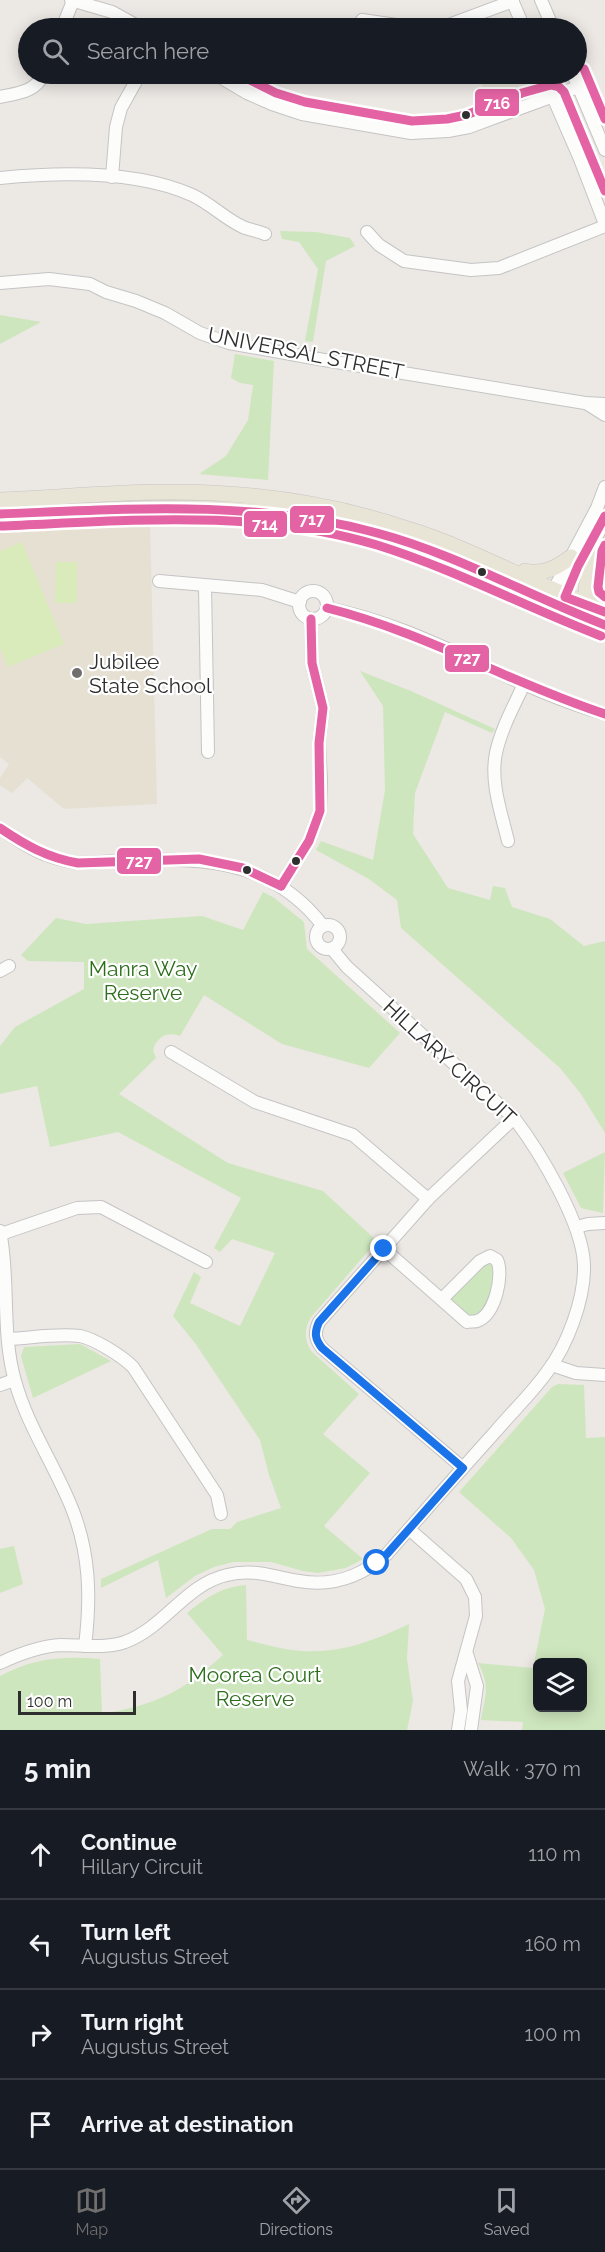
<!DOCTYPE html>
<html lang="en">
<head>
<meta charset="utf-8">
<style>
  body { margin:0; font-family:Raleway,sans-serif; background:#242831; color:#f1f3f6 }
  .controls { position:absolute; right:18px; bottom:18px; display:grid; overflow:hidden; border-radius:9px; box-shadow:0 3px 15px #0003 }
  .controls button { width:54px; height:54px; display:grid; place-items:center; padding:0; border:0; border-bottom:2px solid #363941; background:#171b24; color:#f1f3f6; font:30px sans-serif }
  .scale { position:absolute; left:18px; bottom:15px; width:118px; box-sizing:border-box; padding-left:6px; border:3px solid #2e2e2e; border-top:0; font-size:16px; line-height:21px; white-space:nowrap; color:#2e2e2e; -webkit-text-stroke:4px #fff; paint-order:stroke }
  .stop { position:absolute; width:18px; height:18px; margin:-14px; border:4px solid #1a73e8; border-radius:50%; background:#fff }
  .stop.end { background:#1a73e8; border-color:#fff; box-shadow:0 2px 6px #0008 }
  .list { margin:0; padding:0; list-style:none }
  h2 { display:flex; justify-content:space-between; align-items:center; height:78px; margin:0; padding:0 24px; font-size:26px }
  h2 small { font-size:20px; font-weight:400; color:#9ea1a6 }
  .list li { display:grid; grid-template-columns:39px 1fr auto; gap:18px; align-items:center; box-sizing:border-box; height:90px; padding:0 24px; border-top:2px solid #363941 }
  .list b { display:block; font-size:22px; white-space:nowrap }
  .list p { margin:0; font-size:20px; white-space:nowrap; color:#9ea1a6 }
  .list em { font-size:20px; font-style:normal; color:#9ea1a6 }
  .icon { flex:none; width:33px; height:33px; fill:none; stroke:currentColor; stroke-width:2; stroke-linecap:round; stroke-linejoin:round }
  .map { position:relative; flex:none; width:605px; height:1730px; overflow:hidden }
  .search { position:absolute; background:#171b24; box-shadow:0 3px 15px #0003; left:18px; right:18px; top:18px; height:66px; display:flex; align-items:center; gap:15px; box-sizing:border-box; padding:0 21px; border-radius:33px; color:#9ea1a6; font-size:22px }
  .sheet { height:438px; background:#171b24 }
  nav { display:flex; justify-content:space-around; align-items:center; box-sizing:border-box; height:84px; border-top:2px solid #363941; background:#171b24; font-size:16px; color:#9ea1a6 }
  nav a { display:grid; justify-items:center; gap:3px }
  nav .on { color:#706f6e }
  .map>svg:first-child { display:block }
</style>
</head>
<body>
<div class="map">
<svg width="605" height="1730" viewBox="0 0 605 1730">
  <rect width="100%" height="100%" fill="#ece8e4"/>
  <g fill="#e6e0d3">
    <polygon points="477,74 532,74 535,83 529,90 492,106"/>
    <polygon points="150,523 157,804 64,809 27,778 12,793 0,785 0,778 9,764 0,757 0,529"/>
  </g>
  <g fill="#cee6be" fill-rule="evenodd">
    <polygon points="280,231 316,232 350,238 355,246 326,261 313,342 305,341 318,269 299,242 282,239"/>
    <polygon points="0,315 41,322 0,344"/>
    <polygon points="235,354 274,361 268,480 199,474 226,456 248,420 253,385 240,383 231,378"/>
    <polygon points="360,671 411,691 495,729 492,733 445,712 415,793 413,834 448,888 490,900 493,886 505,888 512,907 550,919 584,946 605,941 605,1133 581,1094 560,1068 401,928 397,900 369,879 316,850 321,841 373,860 385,790 383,706"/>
    <path d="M 263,892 L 273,897 L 304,922 L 307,949 L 400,1033 L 369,1068 L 282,1044 L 204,995 L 180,1036 C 167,1031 157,1037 153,1050 L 156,1058 L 119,1094 L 228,1163 L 323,1191 L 377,1241 L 311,1317 C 304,1328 304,1340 311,1351 L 359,1394 L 323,1434 L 370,1473 L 324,1526 L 363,1559 L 346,1568 L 318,1573 L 303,1571 L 271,1562 L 233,1562 L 214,1567 L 195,1576 L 166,1598 L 158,1560 L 101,1588 L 101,1579 L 212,1529 L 230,1529 L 237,1522 L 281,1508 L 269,1475 L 260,1440 L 195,1343 L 173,1316 L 194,1272 L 201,1277 L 190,1303 L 240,1326 L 275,1253 L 232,1239 L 220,1252 L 214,1248 L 241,1198 L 118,1132 L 50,1147 L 37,1086 L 0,1094 L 0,1046 L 15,1027 L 84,989 L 84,962 L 28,961 L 21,955 L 56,918 L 86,924 L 202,916 L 243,930 Z"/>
    <polygon points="605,1152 603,1213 581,1208 563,1173"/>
    <path d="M 489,1262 L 496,1266 C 495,1285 492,1302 477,1315 L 468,1315 L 451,1299 L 481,1266 Z"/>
    <polygon points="80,1344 111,1361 33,1398 21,1356 24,1347"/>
    <path d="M 558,1384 L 584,1385 L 586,1438 L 605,1437 L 605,1730 L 522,1730 L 523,1722 L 481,1720 C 485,1695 491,1687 478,1663 L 533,1668 L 545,1609 L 534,1570 L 511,1538 L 459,1492 L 552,1387 ZM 538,1662 L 582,1662 L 582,1708 L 538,1708 Z"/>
    <polygon points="14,1546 23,1584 0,1593 0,1549"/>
    <path d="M 246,1585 L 247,1640 C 265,1644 284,1650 302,1651 C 343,1653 373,1641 409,1624 L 407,1659 L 413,1701 L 407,1730 L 0,1730 L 0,1676 C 35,1658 61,1656 100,1659 L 102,1714 C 157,1704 181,1693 223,1655 L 187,1613 C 206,1598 221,1587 246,1585 Z"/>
  </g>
  <g fill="#d9eabb">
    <polygon points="22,542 64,644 8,667 0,648 0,551"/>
    <polygon points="56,562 77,562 77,603 55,603"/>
  </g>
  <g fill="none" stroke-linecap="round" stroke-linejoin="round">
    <polyline stroke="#99d6ec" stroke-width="2" points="573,107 605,182"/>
    <g stroke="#c5c4c5" stroke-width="14">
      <g id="minor">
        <polyline points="71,0 112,12 141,28"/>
        <polyline points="512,0 524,28"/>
        <polyline points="541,0 553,28"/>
        <polyline points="362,20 417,28 443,27 513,1"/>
        <polyline points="62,28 73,1"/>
        <polyline points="215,74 247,93 272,104 302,114 411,133 448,131 469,127 578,87"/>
        <polyline points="543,74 580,159 605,224"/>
        <polyline points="573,74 605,150"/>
        <path d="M 0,97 C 19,93 35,92 44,74"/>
        <polyline points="112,177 116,127 121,108 140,74"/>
        <path d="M 0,178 C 60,172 136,170 192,195 C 210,203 225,219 243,227 C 250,230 258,231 265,234"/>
        <polyline points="367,232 379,245 404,261 471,270 499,268 605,226"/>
        <polyline points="0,283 49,279 90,284 106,292 136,301 165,313 200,333 229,343 324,360 585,403 605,404"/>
        <polyline points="586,403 605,415"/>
        <polyline points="159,581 262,590 300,602"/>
        <polyline points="205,586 208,752"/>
        <circle cx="313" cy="605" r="14"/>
        <polyline points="552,599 554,589 597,508 605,487"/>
        <path d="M 557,599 C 577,579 591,545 605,521"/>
        <path d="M 327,608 C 426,627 509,687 605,714"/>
        <path d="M 0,828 C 27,847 44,858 78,863 C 168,860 261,844 323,926"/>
        <path d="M 508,841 C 501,812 490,782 496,753 C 501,729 514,706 524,684"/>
        <polyline points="281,886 309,841 320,811 321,780 319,743 323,708 312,663 311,619"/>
        <circle cx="328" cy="937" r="12"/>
        <polyline points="0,971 9,966"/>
        <polyline points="171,1052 255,1102 353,1135 428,1199"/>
        <polyline points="577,1227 588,1224 605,1223"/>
        <path d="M 0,1231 C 10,1280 1,1332 15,1381 C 27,1425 54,1464 71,1506 C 90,1552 91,1597 85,1646"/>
        <polyline points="1,1234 77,1208 101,1207 206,1262"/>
        <path d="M 384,1249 L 467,1322 C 471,1321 474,1322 477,1321 C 495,1315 504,1275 497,1260 L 490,1256 L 480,1261 L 442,1299"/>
        <path d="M 8,1339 C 31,1338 57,1333 80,1336 C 95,1339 122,1356 133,1367 L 217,1495 L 221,1514"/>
        <polyline points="552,1365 576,1373 605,1375"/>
        <polyline points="0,1385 14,1380"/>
        <path d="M 463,1468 L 322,1348 C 315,1339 314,1333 319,1322 L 428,1199 L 514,1118"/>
        <polyline points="409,1529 466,1579 475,1597 476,1616 458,1681 461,1710 458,1730"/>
        <polyline points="467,1654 477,1686 471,1730"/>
        <path d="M 0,1663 C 19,1654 39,1646 61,1645 C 82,1645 104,1649 125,1642 C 164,1628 186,1584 227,1575 C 253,1568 274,1577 299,1581 C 333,1587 361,1577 387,1554 C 423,1513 459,1472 496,1431 C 513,1411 532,1393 547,1372 C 567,1346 585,1299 584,1265 C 583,1224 540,1152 514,1118 L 347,967 L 332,949"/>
      </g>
    </g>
    <g stroke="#c6c5c4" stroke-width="16">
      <g id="major">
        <path d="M 0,500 C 75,497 153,488 228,494 C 290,498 352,510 411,530 C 478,551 539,588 605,610"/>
        <path d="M 0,514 C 130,510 251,496 378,533 C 456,556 528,597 605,625"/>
        <polyline points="590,548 586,592 594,606"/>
        <path d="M 525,571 C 544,575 556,568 571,557"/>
      </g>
    </g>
    <use href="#minor" stroke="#fcfcfb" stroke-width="12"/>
    <use href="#major" stroke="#e8e4d6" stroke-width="15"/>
    <g stroke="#fff" stroke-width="14">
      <g id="bus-1">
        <path d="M 327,608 C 424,632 510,683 605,714"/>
        <path d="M 0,828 C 25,845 48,858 78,863 L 199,859 L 243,868 L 281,886"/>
        <polyline points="281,886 309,841 320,811 319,743 323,708 312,663 311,619"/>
      </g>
    </g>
    <g stroke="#fff" stroke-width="14">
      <path id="bus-2" d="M 0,514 C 126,509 253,499 377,533 C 456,554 529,596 605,625"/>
    </g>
    <g stroke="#fff" stroke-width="14">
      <path id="bus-3" d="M 0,526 C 125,521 255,508 377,545 C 454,569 526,607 601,636"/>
    </g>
    <g stroke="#fff" stroke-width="14">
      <g id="bus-4">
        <polyline points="584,69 605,119"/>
        <polyline points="238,74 276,93 305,102 412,121 447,119 466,115 522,93 551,85 559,87 564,92 605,191"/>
        <polyline points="605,516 578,566 565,597 605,612"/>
        <polyline points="605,545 602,551 598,587 599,592 605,597"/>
      </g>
    </g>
    <use href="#bus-1" stroke="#e463a4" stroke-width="9"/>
    <use href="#bus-2" stroke="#e463a4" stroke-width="9"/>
    <use href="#bus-3" stroke="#e463a4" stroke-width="9"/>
    <use href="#bus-4" stroke="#e463a4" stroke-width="9"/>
  </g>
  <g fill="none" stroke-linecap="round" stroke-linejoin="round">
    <path stroke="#1a73e8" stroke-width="8" d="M 377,1563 L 387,1554 L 463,1468 L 322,1348 C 315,1339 314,1333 319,1322 L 384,1249"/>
  </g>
  <g fill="#2e2e2e" stroke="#fff" stroke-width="2">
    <circle cx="466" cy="115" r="5"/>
    <circle cx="482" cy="572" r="5"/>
    <circle cx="296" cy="861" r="5"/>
    <circle cx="247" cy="870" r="5"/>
  </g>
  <circle fill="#706f6e" stroke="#fff" stroke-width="2" cx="77" cy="673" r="6"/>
  <g text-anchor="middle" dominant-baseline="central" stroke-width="4.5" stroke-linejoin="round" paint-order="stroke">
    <g font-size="21" fill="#2e2e2e" stroke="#fff">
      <text transform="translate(306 353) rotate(11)">UNIVERSAL STREET</text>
      <text transform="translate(450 1062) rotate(43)">HILLARY CIRCUIT</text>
    </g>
    <g font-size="21" fill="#2e2e2e" stroke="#fff" text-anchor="start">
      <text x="89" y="661">Jubilee<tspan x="89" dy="24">State School</tspan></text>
    </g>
    <g font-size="21" fill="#2c6e1b" stroke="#fff">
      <text x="143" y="968">Manra Way<tspan x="143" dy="24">Reserve</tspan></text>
      <text x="255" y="1674">Moorea Court<tspan x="255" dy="24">Reserve</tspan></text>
    </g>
  </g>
  <g stroke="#fff" stroke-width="2">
    <rect x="474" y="88" width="46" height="29" rx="6" fill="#e463a4"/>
    <rect x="289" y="505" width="46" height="29" rx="6" fill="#e463a4"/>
    <rect x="243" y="510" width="45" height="28" rx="6" fill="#e463a4"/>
    <rect x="444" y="644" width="46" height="29" rx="6" fill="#e463a4"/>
    <rect x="116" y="847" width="46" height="28" rx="6" fill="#e463a4"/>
  </g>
  <g font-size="16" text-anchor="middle" font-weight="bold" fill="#fff">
    <text x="497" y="109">716</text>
    <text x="312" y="525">717</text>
    <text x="265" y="530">714</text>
    <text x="467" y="664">727</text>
    <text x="139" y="867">727</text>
  </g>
</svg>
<div class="controls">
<button><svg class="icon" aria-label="layers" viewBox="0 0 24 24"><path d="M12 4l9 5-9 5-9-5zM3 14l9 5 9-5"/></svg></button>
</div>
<div class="scale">100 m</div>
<div class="stop" style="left:377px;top:1563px"></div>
<div class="stop end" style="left:384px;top:1249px"></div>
<div class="search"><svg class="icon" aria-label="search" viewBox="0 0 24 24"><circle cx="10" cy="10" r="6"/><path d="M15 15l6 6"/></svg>Search here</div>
</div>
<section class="sheet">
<h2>5 min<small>Walk · 370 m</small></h2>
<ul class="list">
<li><svg class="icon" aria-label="ahead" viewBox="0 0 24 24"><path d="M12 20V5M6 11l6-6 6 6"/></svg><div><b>Continue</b><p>Hillary Circuit</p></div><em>110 m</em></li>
<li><svg class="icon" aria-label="left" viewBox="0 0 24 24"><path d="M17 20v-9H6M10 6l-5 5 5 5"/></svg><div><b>Turn left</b><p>Augustus Street</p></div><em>160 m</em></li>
<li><svg class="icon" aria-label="right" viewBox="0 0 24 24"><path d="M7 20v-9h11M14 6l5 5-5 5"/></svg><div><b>Turn right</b><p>Augustus Street</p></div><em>100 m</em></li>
<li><svg class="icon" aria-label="arrive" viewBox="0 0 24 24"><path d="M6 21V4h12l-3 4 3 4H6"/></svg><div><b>Arrive at destination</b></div></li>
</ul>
</section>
<nav>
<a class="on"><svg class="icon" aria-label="map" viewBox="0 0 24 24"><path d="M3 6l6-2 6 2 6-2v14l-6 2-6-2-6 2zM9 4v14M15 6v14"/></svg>Map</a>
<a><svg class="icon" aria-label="directions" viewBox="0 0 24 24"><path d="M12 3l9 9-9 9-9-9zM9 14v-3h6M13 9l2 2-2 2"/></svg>Directions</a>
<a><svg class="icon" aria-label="saved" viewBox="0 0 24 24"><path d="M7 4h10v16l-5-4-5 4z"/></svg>Saved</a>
</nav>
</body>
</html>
